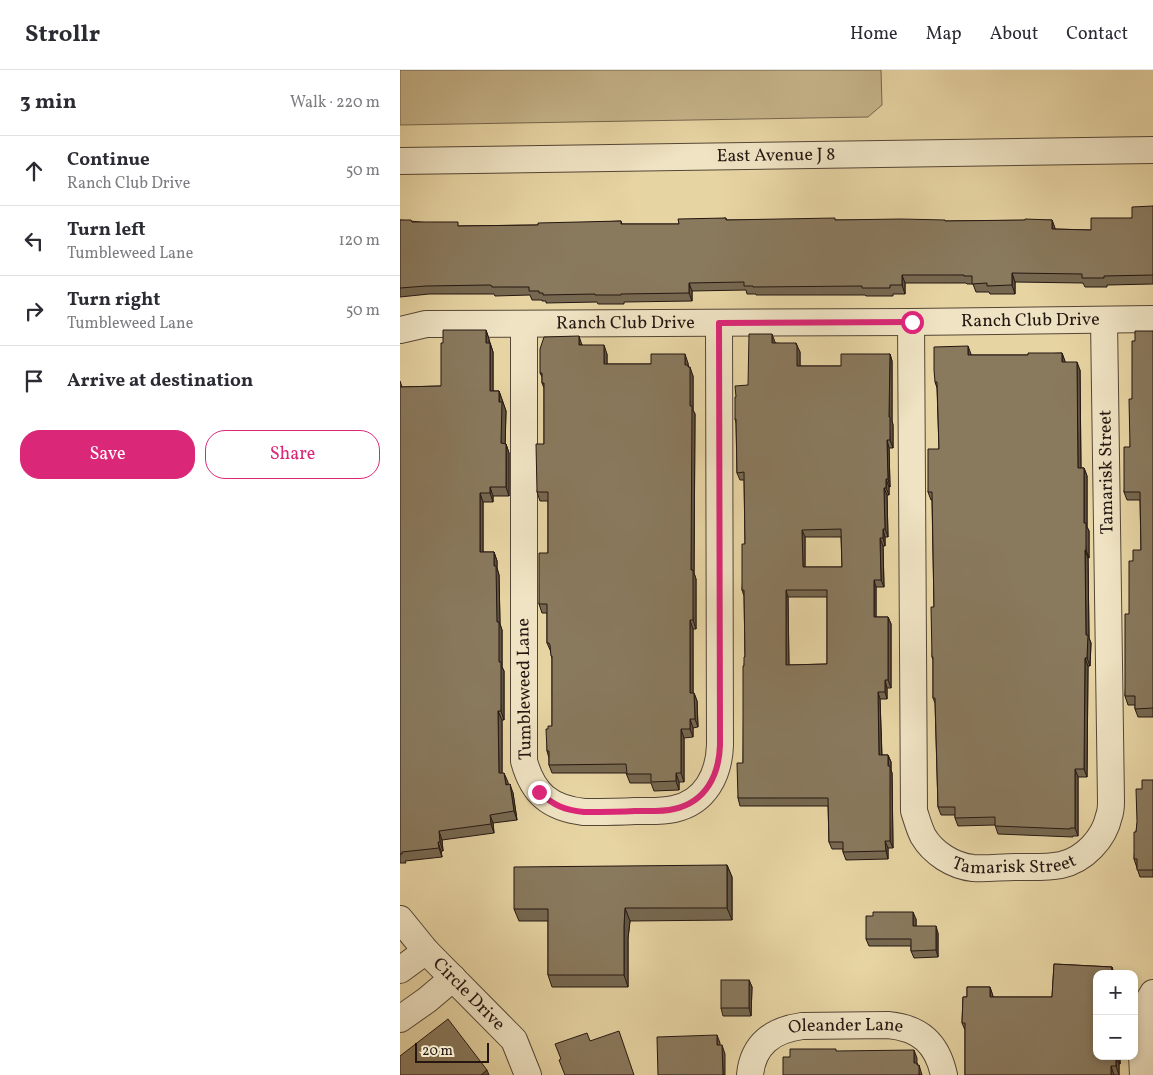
<!DOCTYPE html>
<html lang="en">
<head>
<meta charset="utf-8">
<style>
  body { margin:0; font-family:Vollkorn,serif; background:#f2f2f3; color:#2b2b33 }
  .controls { position:absolute; right:15px; bottom:15px; display:grid; overflow:hidden; border-radius:10px; box-shadow:0 2px 8px #0003 }
  .controls button { width:45px; height:45px; display:grid; place-items:center; padding:0; border:0; border-bottom:1px solid #e1e1e2; background:#fff; color:#2b2b33; font:25px sans-serif }
  .scale { position:absolute; left:15px; bottom:12px; width:74px; box-sizing:border-box; padding-left:5px; border:2px solid #241712; border-top:0; font-size:14px; line-height:18px; white-space:nowrap; color:#241712; -webkit-text-stroke:4px #efe3c3; paint-order:stroke }
  .stop { position:absolute; width:15px; height:15px; margin:-11px; border:4px solid #db2777; border-radius:50%; background:#fff }
  .stop.end { background:#db2777; border-color:#fff; box-shadow:0 1px 5px #0008 }
  .list { margin:0; padding:0; list-style:none }
  h2 { display:flex; justify-content:space-between; align-items:center; height:65px; margin:0; padding:0 20px; font-size:21px }
  h2 small { font-size:16px; font-weight:400; color:#7c7c81 }
  .list li { display:grid; grid-template-columns:32px 1fr auto; gap:15px; align-items:center; box-sizing:border-box; height:70px; padding:0 20px; border-top:1px solid #e1e1e2 }
  .list b { display:block; font-size:19px; white-space:nowrap }
  .list p { margin:0; font-size:16px; white-space:nowrap; color:#7c7c81 }
  .list em { font-size:16px; font-style:normal; color:#7c7c81 }
  .actions { display:flex; gap:10px; padding:15px 20px }
  .actions a { flex:1; padding:11px 0; border:1px solid #db2777; border-radius:20px; text-align:center; font-size:18px; color:#db2777 }
  .actions .main { background:#db2777; color:#fff }
  .icon { flex:none; width:28px; height:28px; fill:none; stroke:currentColor; stroke-width:2; stroke-linecap:round; stroke-linejoin:round }
  .map { position:relative; flex:none; width:753px; height:1005px; overflow:hidden }
  header { display:flex; align-items:center; gap:30px; box-sizing:border-box; height:70px; padding:0 25px; background:#fff; border-bottom:1px solid #e1e1e2 }
  header strong { font-size:24px }
  nav { display:flex; gap:28px; margin-inline-start:auto; font-size:18px }
  main { display:flex }
  aside { flex:1; background:#fff }
  .map>svg:first-child { display:block }
</style>
</head>
<body>
<header>
<strong>Strollr</strong>
<nav><a>Home</a><a>Map</a><a>About</a><a>Contact</a></nav>
</header>
<main>
<aside>
<h2>3 min<small>Walk · 220 m</small></h2>
<ul class="list">
<li><svg class="icon" aria-label="ahead" viewBox="0 0 24 24"><path d="M12 20V5M6 11l6-6 6 6"/></svg><div><b>Continue</b><p>Ranch Club Drive</p></div><em>50 m</em></li>
<li><svg class="icon" aria-label="left" viewBox="0 0 24 24"><path d="M17 20v-9H6M10 6l-5 5 5 5"/></svg><div><b>Turn left</b><p>Tumbleweed Lane</p></div><em>120 m</em></li>
<li><svg class="icon" aria-label="right" viewBox="0 0 24 24"><path d="M7 20v-9h11M14 6l5 5-5 5"/></svg><div><b>Turn right</b><p>Tumbleweed Lane</p></div><em>50 m</em></li>
<li><svg class="icon" aria-label="arrive" viewBox="0 0 24 24"><path d="M6 21V4h12l-3 4 3 4H6"/></svg><div><b>Arrive at destination</b></div></li>
</ul>
<div class="actions"><a class="main">Save</a><a>Share</a></div>
</aside>
<div class="map">
<svg width="753" height="1005" viewBox="0 0 753 1005">
  <rect width="100%" height="100%" fill="#e7d4a3"/>
  <filter id="stains"><feTurbulence type="fractalNoise" baseFrequency=".004" numOctaves="4"/><feColorMatrix values="0 0 0 0 .2 0 0 0 0 .09 0 0 0 0 .02 0 0 0 .5 -.17"/></filter>
  <radialGradient id="worn" r=".72"><stop offset=".6" stop-color="#630" stop-opacity="0"/><stop offset="1" stop-color="#630" stop-opacity=".3"/></radialGradient>
  <polygon fill="#c6b48a" stroke="#75664e" points="0,0 481,0 482,35 468,47 0,55"/>
  <g fill="none" stroke-linecap="round" stroke-linejoin="round">
    <g stroke="#554636" stroke-width="28">
      <g id="minor">
        <path id="s1" d="M 0,91 L 753,80"/>
        <path id="s2" d="M 511,252 L 514,741 C 517,750 519,758 523,766 C 533,783 553,796 573,798 C 587,799 601,797 615,797 C 630,797 646,798 661,795 C 684,790 704,769 709,746 C 711,741 711,736 711,731 L 704,250"/>
        <path d="M 124,254 L 124,691 C 133,724 150,738 184,742 C 201,742 218,742 235,741 C 248,741 261,742 274,739 C 306,732 319,704 320,675 L 319,253"/>
        <path id="s3" d="M 0,260 L 26,254 L 511,252 L 753,249"/>
        <path id="s4" d="M 0,849 L 26,881 L 114,970 L 128,1005"/>
        <polyline points="0,900 26,881"/>
        <polyline points="0,949 27,930 53,908"/>
        <path id="s5" d="M 350,1005 C 353,974 373,960 402,956 L 488,955 C 520,958 537,973 544,1005"/>
        <path d="M 743,1005 C 742,978 737,947 753,923"/>
      </g>
    </g>
    <use href="#minor" stroke="#efe3c3" stroke-width="26"/>
  </g>
  <g fill="#766850" stroke="#241712" fill-rule="evenodd">
    <polygon points="753,136 753,214 707,215 707,217 685,217 683,213 615,212 615,224 590,224 589,222 576,222 573,214 567,214 566,213 505,213 505,224 493,224 493,226 466,226 465,225 356,225 356,224 347,224 346,220 292,221 292,231 224,232 224,234 198,234 197,232 146,233 146,231 142,231 142,230 132,230 130,225 95,226 94,224 29,224 0,227 0,150 59,156 138,155 221,151 222,154 279,154 326,148 326,150 436,150 545,151 652,150 655,159 691,160 732,148"/>
    <polygon points="86,260 93,282 93,321 99,321 106,341 105,373 106,374 109,383 109,426 93,426 93,432 83,432 83,482 94,482 97,491 97,498 99,505 100,554 102,560 102,597 104,601 104,650 102,650 102,703 113,723 117,750 93,753 94,763 42,770 43,781 41,781 42,787 5,791 6,793 0,793 0,311 2,317 41,316"/>
    <polygon points="753,261 753,647 738,647 735,639 735,635 728,635 725,626 733,491 741,480 740,430 727,430 724,422 730,377 735,271"/>
    <path d="M 375,272 L 375,273 L 396,275 L 400,282 L 400,296 L 441,296 L 490,284 L 492,291 L 492,351 L 493,355 L 493,378 L 489,378 L 490,417 L 489,417 L 489,425 L 487,425 L 488,467 L 485,467 L 485,476 L 483,476 L 484,517 L 476,517 L 476,547 L 488,547 L 491,554 L 491,618 L 487,618 L 487,629 L 480,629 L 482,685 L 488,685 L 491,692 L 491,700 L 492,703 L 493,778 L 488,778 L 488,789 L 446,790 L 443,782 L 443,779 L 432,779 L 429,772 L 428,736 L 340,736 L 338,728 L 343,693 L 344,596 L 345,587 L 344,526 L 342,520 L 345,474 L 344,410 L 340,410 L 337,403 L 336,353 L 335,349 L 348,315 ZM 405,467 L 441,467 L 442,497 L 405,497 ZM 388,527 L 427,527 L 427,594 L 389,595 Z"/>
    <polygon points="182,275 207,284 207,294 251,294 288,293 288,295 293,306 293,340 295,344 294,503 296,509 296,559 293,559 293,623 294,623 297,631 298,657 293,658 293,667 284,668 284,712 279,712 279,720 254,721 251,713 230,713 226,703 152,703 149,695 149,688 147,681 148,659 152,656 152,589 151,582 147,573 147,543 142,543 139,534 148,483 148,431 140,431 137,422 144,374 144,318 142,313 142,307 140,303"/>
    <polygon points="662,283 665,292 680,300 681,398 684,398 687,406 687,457 689,461 689,488 688,488 689,568 691,573 690,596 688,596 688,597 687,707 678,707 678,766 673,766 673,767 598,764 595,755 558,756 555,748 555,745 541,745 538,737 535,633 533,628 533,590 532,587 534,537 532,430 531,430 528,422 539,379 537,318 535,312 571,285 628,285"/>
    <polygon points="753,710 753,807 740,807 734,789 736,762 742,719"/>
    <polygon points="327,795 332,807 332,850 230,851 228,868 228,917 152,917 148,905 148,851 119,851 114,839"/>
    <polygon points="516,849 516,856 538,863 538,887 514,888 511,881 511,876 469,876 466,869"/>
    <polygon points="654,894 712,897 714,904 697,904 697,986 720,986 720,994 719,994 719,1005 565,1005 565,960 562,953 563,927 567,927 567,917 590,917 593,927 652,927"/>
    <polygon points="349,910 352,917 351,946 323,946 321,938"/>
  </g>
  <g fill="#605541" stroke="#241712">
    <polygon points="652,150 655,158 655,168 652,159"/>
    <polygon points="612,203 615,212 615,224 612,215"/>
    <polygon points="502,205 505,213 505,224 502,215"/>
    <polygon points="289,213 292,221 292,231 289,223"/>
    <polygon points="86,260 89,269 89,282 86,273"/>
    <polygon points="372,264 375,272 375,281 372,273"/>
    <polygon points="179,266 182,275 179,275"/>
    <polygon points="90,273 93,282 93,330 90,321"/>
    <polygon points="396,273 400,282 400,303 397,296"/>
    <polygon points="204,275 207,284 207,303 204,294"/>
    <polygon points="568,276 571,284 571,293 568,285"/>
    <polygon points="662,283 665,291 665,300 662,292"/>
    <polygon points="285,284 288,293 288,303 285,295"/>
    <polygon points="490,284 492,291 492,351 493,355 493,378 490,370 489,347"/>
    <polygon points="677,292 680,300 681,406 678,398"/>
    <polygon points="288,295 290,300 290,297 293,306 293,340 295,344 294,503 296,509 296,559 293,550 291,500 290,336"/>
    <polygon points="99,321 106,341 105,381 101,373"/>
    <polygon points="487,370 489,378 490,417 488,409"/>
    <polygon points="106,374 109,383 109,426 106,417"/>
    <polygon points="684,398 687,406 687,457 689,461 689,488 686,480 684,453"/>
    <polygon points="486,409 489,417 489,425 486,418"/>
    <polygon points="90,417 93,426 93,432 90,423"/>
    <polygon points="484,418 487,425 488,467 485,459"/>
    <polygon points="80,423 83,432 83,491 80,482"/>
    <polygon points="483,459 485,467 485,476 483,468"/>
    <polygon points="402,460 405,467 405,504 403,497"/>
    <polygon points="480,468 483,476 484,517 481,510"/>
    <polygon points="685,480 688,488 689,568 691,573 690,596 687,588 686,565"/>
    <polygon points="94,482 97,491 97,498 99,505 100,554 102,560 102,597 104,601 104,650 101,641 94,496"/>
    <polygon points="474,510 476,517 476,554 474,547"/>
    <polygon points="386,520 388,527 389,602 386,595"/>
    <polygon points="488,547 491,554 491,618 488,610"/>
    <polygon points="290,550 293,559 293,631 290,623"/>
    <polygon points="685,588 688,596 687,707 684,699"/>
    <polygon points="485,610 487,618 487,629 485,622"/>
    <polygon points="478,622 480,629 482,692 479,685"/>
    <polygon points="294,623 297,631 298,657 295,649"/>
    <polygon points="98,641 102,650 102,712 99,703"/>
    <polygon points="290,649 293,658 293,667 290,659"/>
    <polygon points="281,659 284,668 284,712 281,703"/>
    <polygon points="488,685 491,692 491,700 492,703 493,778 490,771"/>
    <polygon points="675,699 678,707 678,766 675,758"/>
    <polygon points="104,703 108,712 109,724 106,715"/>
    <polygon points="276,703 279,712 279,720 276,711"/>
    <polygon points="110,714 113,723 117,750 114,741"/>
    <polygon points="90,745 93,753 94,763 91,754"/>
    <polygon points="39,761 42,770 43,781 40,772"/>
    <polygon points="485,771 488,778 488,789 486,781"/>
    <polygon points="38,772 41,781 42,787 39,778"/>
    <polygon points="327,795 332,807 332,850 327,838"/>
    <polygon points="225,838 230,851 228,868 228,917 224,905 224,856"/>
    <polygon points="513,842 516,849 516,863 513,856"/>
    <polygon points="536,856 538,863 538,887 536,880"/>
    <polygon points="712,897 714,904 711,904"/>
    <polygon points="349,910 352,917 351,946 349,938"/>
    <polygon points="590,917 593,926 593,936 590,927"/>
    <polygon points="317,965 320,973 320,984 317,975"/>
    <polygon points="322,975 325,984 325,1005 323,1005"/>
    <polygon points="514,980 517,988 517,1002 514,993"/>
    <polygon points="716,986 719,994 719,1005 716,996"/>
    <polygon points="718,986 720,986 720,994"/>
    <polygon points="517,993 519,998 519,995 522,1005 519,1005"/>
    <polygon points="711,996 714,1005 711,1005"/>
    <polygon points="87,1000 89,1005 81,1005"/>
  </g>
  <g fill="#89795d" stroke="#241712" fill-rule="evenodd">
    <polygon points="753,136 753,205 704,206 704,208 682,208 682,204 612,203 612,215 587,216 587,213 572,214 572,206 564,206 564,205 502,205 502,215 490,215 490,218 462,218 462,216 353,217 353,216 344,216 344,212 289,213 289,223 221,224 221,225 195,225 195,224 143,225 143,223 139,223 139,221 129,221 129,217 92,217 92,216 90,215 26,216 0,218 0,150 11,150 12,152 58,152 58,156 138,155 138,153 221,151 221,154 279,154 278,149 326,148 326,150 435,148 435,150 501,149 545,150 545,151 625,150 625,149 652,150 652,159 691,160 691,148 732,148 732,137"/>
    <polygon points="43,260 86,260 86,273 90,273 90,321 99,321 99,332 102,332 101,373 106,374 106,417 90,417 90,423 80,423 80,482 94,482 94,496 96,496 97,552 99,552 99,592 101,592 101,641 98,641 99,703 104,703 106,715 110,714 114,741 90,745 91,754 39,761 40,772 38,772 39,778 2,782 2,784 0,784 0,317 41,316 41,273 43,273"/>
    <polygon points="735,261 753,261 753,638 735,639 735,626 725,626 725,544 729,544 729,491 733,491 733,480 741,480 740,422 724,422 724,377 730,377 729,329 732,329 732,271 735,271"/>
    <path d="M 349,264 L 372,264 L 372,273 L 396,273 L 396,275 L 397,275 L 397,296 L 441,296 L 441,284 L 490,284 L 489,347 L 490,347 L 490,370 L 487,370 L 488,409 L 486,409 L 486,418 L 484,418 L 485,459 L 483,459 L 483,468 L 480,468 L 481,510 L 474,510 L 474,547 L 488,547 L 488,610 L 485,610 L 485,622 L 478,622 L 479,685 L 488,685 L 488,696 L 490,696 L 490,771 L 485,771 L 486,781 L 443,782 L 443,772 L 429,772 L 428,728 L 338,728 L 337,693 L 343,693 L 343,596 L 344,596 L 344,587 L 345,587 L 344,520 L 342,520 L 342,474 L 345,474 L 344,402 L 337,403 L 336,349 L 335,349 L 335,327 L 336,327 L 335,316 L 348,315 ZM 441,459 L 442,497 L 403,497 L 402,460 ZM 386,520 L 427,520 L 427,594 L 386,595 Z"/>
    <polygon points="179,266 179,275 204,275 204,294 251,294 251,284 285,284 285,295 288,295 288,297 290,297 290,336 292,336 291,500 293,500 293,550 290,550 290,623 294,623 295,649 290,649 290,659 281,659 281,703 276,703 276,711 251,712 251,704 227,704 226,694 149,695 149,681 147,681 146,659 148,659 148,656 152,656 152,586 151,586 150,575 149,573 147,573 147,534 139,534 139,483 148,483 148,422 137,422 136,374 144,374 144,313 142,313 142,303 140,303 140,279 144,267"/>
    <polygon points="568,276 568,285 628,285 628,283 662,283 662,292 677,292 678,398 684,398 684,453 686,453 686,480 685,480 686,565 688,565 687,588 685,588 685,589 684,699 675,699 675,758 670,758 670,759 595,756 595,747 555,748 555,737 538,737 535,628 533,628 533,587 532,587 531,537 534,537 532,422 528,422 528,379 539,379 537,312 535,312 534,300 534,277"/>
    <polygon points="742,710 753,710 753,800 737,800 737,789 734,789 734,762 736,762 737,752 736,719 742,719"/>
    <polygon points="327,795 327,838 225,838 224,856 224,905 148,905 148,839 114,839 114,797"/>
    <polygon points="473,842 513,842 513,856 536,856 536,880 511,881 511,869 466,869 466,846 473,846"/>
    <polygon points="654,894 712,897 711,904 697,904 697,986 716,986 716,996 711,996 711,1005 565,1005 565,953 562,953 563,927 567,927 567,917 590,917 590,927 652,927"/>
    <rect x="321" y="910" width="28" height="28"/>
    <polygon points="48,949 87,1000 81,1005 0,1005 0,986"/>
    <polygon points="219,961 234,1005 165,1005 159,990 161,989 155,974 187,963 190,971"/>
    <polygon points="317,965 317,975 322,975 323,1005 258,1005 257,967"/>
    <polygon points="390,979 436,979 436,981 514,980 514,993 517,993 517,995 519,995 519,1005 383,1005 383,987 390,987"/>
  </g>
  <g fill="none" stroke-linecap="round" stroke-linejoin="round">
    <path stroke="#db2777" stroke-width="6" d="M 139,722 C 154,736 165,740 184,742 C 201,742 218,742 235,741 C 248,741 261,742 274,739 C 306,732 319,705 320,675 L 319,253 L 512,252"/>
  </g>
  <g text-anchor="middle" dominant-baseline="central" stroke-width="4" stroke-linejoin="round" paint-order="stroke">
    <g font-size="18" fill="#241712" stroke="#efe3c3">
      <text stroke="none"><textPath href="#s1" startOffset="376">East Avenue J 8</textPath></text>
      <text stroke="none"><textPath href="#s3" startOffset="631">Ranch Club Drive</textPath></text>
      <text stroke="none"><textPath href="#s3" startOffset="226">Ranch Club Drive</textPath></text>
      <text transform="translate(707 402) rotate(-91)">Tamarisk Street</text>
      <text transform="translate(125 619) rotate(-91)">Tumbleweed Lane</text>
      <text stroke="none"><textPath href="#s2" startOffset="618">Tamarisk Street</textPath></text>
      <text stroke="none"><textPath href="#s4" startOffset="102">Circle Drive</textPath></text>
      <text stroke="none"><textPath href="#s5" startOffset="122">Oleander Lane</textPath></text>
    </g>
  </g>
  <rect width="100%" height="100%" filter="url(#stains)"/>
  <rect width="100%" height="100%" fill="url(#worn)"/>
</svg>
<div class="controls">
<button>+</button>
<button>−</button>
</div>
<div class="scale">20 m</div>
<div class="stop" style="left:512px;top:252px"></div>
<div class="stop end" style="left:139px;top:722px"></div>
</div>
</main>
</body>
</html>
